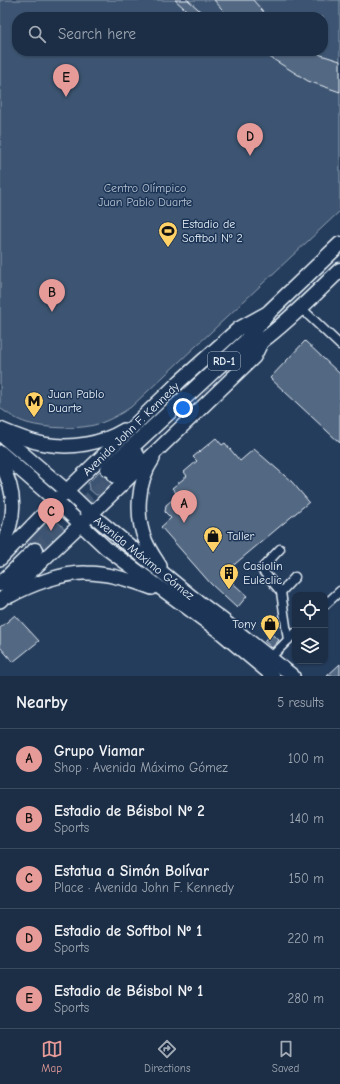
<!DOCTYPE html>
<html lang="en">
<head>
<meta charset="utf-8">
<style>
  body { margin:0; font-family:"Comic Neue",sans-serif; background:#25364d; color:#f1f3f6 }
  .controls { position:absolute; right:12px; bottom:12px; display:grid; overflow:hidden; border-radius:8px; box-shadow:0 1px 3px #0004 }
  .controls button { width:36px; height:36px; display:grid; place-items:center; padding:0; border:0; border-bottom:1px solid #3a4a5f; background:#1c2e46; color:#f1f3f6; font:20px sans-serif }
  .you { position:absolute; left:183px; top:408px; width:14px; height:14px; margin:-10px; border:3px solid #fff; border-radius:50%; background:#1a73e8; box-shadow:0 0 0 6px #1a73e833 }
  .badge { display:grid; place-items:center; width:26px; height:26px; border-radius:50%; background:#e69b98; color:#111; font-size:13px; font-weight:700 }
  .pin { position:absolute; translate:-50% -33px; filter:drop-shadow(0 1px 2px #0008) }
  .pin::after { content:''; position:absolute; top:21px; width:14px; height:12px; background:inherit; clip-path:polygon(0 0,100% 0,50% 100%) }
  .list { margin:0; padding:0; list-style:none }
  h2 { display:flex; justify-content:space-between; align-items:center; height:52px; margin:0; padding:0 16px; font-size:17px }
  h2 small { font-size:13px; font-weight:400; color:#a0a8b3 }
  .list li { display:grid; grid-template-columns:26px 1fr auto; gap:12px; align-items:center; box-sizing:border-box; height:60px; padding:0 16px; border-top:1px solid #3a4a5f }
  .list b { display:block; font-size:15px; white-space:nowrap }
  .list p { margin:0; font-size:13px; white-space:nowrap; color:#a0a8b3 }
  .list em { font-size:13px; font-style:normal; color:#a0a8b3 }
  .icon { flex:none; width:22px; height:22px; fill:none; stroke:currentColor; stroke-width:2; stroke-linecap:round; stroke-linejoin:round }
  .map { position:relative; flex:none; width:340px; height:676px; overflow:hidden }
  .search { position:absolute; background:#1c2e46; box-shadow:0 1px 3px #0004; left:12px; right:12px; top:12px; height:44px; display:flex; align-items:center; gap:10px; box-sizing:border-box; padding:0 14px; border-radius:16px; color:#a0a8b3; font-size:15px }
  .sheet { height:352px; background:#1c2e46 }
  nav { display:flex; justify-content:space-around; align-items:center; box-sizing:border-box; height:56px; border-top:1px solid #3a4a5f; background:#1c2e46; font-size:11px; color:#a0a8b3 }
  nav a { display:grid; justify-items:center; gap:2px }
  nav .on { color:#e69b98 }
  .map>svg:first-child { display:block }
</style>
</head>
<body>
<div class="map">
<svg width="340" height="676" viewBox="0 0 340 676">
  <rect width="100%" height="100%" fill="#253d5d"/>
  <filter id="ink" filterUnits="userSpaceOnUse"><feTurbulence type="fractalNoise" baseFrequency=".025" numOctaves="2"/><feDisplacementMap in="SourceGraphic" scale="8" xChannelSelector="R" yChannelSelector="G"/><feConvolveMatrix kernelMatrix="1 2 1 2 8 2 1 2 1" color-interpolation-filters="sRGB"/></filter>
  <g filter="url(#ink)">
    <g fill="#3e5472" stroke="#93a2b5" fill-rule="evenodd">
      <path d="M 0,0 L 340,0 L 340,211 L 131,407 C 122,413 112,419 101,423 C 82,430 47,429 27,423 C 17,420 8,414 0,408 ZM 17,17 L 323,17 L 323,51 L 17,51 Z"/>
      <polygon points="104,467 117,481 104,494 96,495 89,489 88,483"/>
      <path d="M 47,521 C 57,521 64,523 64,534 L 41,556 L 26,542 Z"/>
    </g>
    <g fill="#536782" stroke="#e8f1f8">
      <polygon points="175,0 188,0 207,17 194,17"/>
      <polygon points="214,0 253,0 268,17 229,17"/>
      <polygon points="260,51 315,51 321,55 340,61 340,92 308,81"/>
      <polygon points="305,341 340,374 340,443 270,378"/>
      <polygon points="216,438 222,445 225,443 240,461 254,449 292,482 309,502 223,574 247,596 237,608 211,584 161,527 171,518 165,512 166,505 178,495 172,488 187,476 184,472 197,461 193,457"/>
      <polygon points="15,615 39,641 13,662 0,647 0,628"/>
      <polygon points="271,634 279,640 272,648 264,641"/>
      <polygon points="340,664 340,676 327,676"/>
    </g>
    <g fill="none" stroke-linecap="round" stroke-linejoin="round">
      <polyline stroke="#425874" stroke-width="14" stroke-dasharray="14 7" stroke-linecap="butt" points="35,550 115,476"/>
      <g stroke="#e8f1f8" stroke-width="11">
        <g id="minor">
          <polyline points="301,308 340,345"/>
          <polyline points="280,549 262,568 262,570 281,592 288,640"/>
          <polyline points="281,592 295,577"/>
          <polyline points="325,605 340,591"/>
          <polyline points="270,658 295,633"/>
        </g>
      </g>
      <g stroke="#e8f1f8" stroke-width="16">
        <g id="primary">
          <path d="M 0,429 C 14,435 29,441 44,444 C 71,449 101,444 124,430"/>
          <polyline points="0,434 67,491 91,514 192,597 224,621 293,676"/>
          <polyline points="0,452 56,501 106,548 219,631 273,676"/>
          <path d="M 153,459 C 137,482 135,517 146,542 C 150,551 155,558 160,566"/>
          <path d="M 0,462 C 17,493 17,518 0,549"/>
          <polyline points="0,559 56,501 180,381 238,329 269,312"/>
          <path d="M 10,596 C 30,585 64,572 86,573 C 109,573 131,580 152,588"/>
          <polyline points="0,601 81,524 254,357 262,341"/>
        </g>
      </g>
      <g stroke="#e8f1f8" stroke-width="17">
        <g id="trunk">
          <path d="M 238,360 C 245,353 254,348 262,341 C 290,320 315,294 340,270"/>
          <polyline points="108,469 245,342 270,311 340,244"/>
          <polyline points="115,476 137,455"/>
          <polyline points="0,584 35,550"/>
        </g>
      </g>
      <use href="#minor" stroke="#1d3557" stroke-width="8"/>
      <use href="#primary" stroke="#1d3557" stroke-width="13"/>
      <use href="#trunk" stroke="#1d3557" stroke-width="14"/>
    </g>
  </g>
  <defs>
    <g id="stadium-pin" transform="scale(1)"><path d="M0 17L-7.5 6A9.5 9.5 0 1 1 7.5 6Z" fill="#ffd166" stroke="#1d3557"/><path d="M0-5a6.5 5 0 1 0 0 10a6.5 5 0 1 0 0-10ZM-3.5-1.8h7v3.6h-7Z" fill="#111"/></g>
    <g id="metro-pin" transform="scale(1)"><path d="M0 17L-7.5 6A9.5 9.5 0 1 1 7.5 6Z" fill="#ffd166" stroke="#1d3557"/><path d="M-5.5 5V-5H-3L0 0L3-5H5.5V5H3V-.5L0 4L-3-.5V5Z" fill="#111"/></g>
    <g id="shop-pin" transform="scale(1)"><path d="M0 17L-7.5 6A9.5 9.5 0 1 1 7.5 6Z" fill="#ffd166" stroke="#1d3557"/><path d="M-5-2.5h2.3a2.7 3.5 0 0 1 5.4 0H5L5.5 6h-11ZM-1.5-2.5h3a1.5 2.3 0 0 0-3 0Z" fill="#111"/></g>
    <g id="building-pin" transform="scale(1)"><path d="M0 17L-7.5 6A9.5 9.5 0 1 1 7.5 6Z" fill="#ffd166" stroke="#1d3557"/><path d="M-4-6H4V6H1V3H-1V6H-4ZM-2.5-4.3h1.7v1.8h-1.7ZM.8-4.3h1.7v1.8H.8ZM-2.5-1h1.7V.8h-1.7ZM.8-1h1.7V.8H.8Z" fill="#111"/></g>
  </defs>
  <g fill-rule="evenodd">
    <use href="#stadium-pin" x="168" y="231"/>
    <use href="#metro-pin" x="34" y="401"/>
    <use href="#shop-pin" x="213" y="536"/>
    <use href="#building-pin" x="229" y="573"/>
    <use href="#shop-pin" x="270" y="624"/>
  </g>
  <g text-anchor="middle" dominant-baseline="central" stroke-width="3" stroke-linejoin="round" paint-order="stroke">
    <rect fill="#1d3557" stroke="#abb9c8" stroke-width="1" x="208" y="352" width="32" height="18" rx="3"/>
    <g font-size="11" font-weight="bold" fill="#e8f1f8">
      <text x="224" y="361">RD-1</text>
    </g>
    <g font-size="12" fill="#b5c2d0" stroke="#1d3557">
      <text x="145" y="188">Centro Olímpico<tspan x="145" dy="14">Juan Pablo Duarte</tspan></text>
    </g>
    <g font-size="12" fill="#e8f1f8" stroke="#1d3557" text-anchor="start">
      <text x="182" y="224">Estadio de<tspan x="182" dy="14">Softbol Nº 2</tspan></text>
      <text x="48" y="394">Juan Pablo<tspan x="48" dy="14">Duarte</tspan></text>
      <text x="227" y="536">Taller</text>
      <text x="243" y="566">Casiolin<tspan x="243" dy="14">Euleclic</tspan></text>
      <text x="256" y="624" text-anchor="end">Tony</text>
    </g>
    <g font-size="12" fill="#e8f1f8" stroke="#1d3557">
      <text transform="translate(131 429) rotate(-44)">Avenida John F. Kennedy</text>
      <text transform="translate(144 558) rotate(39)">Avenida Máximo Gómez</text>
    </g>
  </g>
</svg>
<div class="controls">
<button><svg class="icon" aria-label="locate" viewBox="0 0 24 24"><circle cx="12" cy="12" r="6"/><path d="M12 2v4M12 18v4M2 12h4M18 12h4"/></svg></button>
<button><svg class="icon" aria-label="layers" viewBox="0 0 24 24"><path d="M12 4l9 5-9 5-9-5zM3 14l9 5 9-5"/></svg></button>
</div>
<div class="you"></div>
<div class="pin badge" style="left:184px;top:523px">A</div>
<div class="pin badge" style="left:52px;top:312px">B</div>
<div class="pin badge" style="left:51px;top:531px">C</div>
<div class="pin badge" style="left:250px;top:156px">D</div>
<div class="pin badge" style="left:66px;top:97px">E</div>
<div class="search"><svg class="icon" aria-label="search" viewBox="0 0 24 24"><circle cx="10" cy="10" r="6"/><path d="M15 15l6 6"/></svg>Search here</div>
</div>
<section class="sheet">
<h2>Nearby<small>5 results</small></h2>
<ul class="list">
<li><span class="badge">A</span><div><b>Grupo Viamar</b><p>Shop · Avenida Máximo Gómez</p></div><em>100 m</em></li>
<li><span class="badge">B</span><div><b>Estadio de Béisbol Nº 2</b><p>Sports</p></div><em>140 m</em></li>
<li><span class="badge">C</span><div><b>Estatua a Simón Bolívar</b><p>Place · Avenida John F. Kennedy</p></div><em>150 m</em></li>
<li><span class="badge">D</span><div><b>Estadio de Softbol Nº 1</b><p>Sports</p></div><em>220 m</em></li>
<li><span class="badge">E</span><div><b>Estadio de Béisbol Nº 1</b><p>Sports</p></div><em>280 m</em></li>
</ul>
</section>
<nav>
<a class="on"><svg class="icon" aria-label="map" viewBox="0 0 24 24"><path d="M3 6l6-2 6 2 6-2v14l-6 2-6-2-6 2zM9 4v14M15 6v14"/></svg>Map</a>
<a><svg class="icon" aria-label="directions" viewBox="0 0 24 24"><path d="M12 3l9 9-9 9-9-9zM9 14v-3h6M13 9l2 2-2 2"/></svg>Directions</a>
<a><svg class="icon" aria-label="saved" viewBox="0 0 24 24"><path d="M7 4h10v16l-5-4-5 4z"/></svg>Saved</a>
</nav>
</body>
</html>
